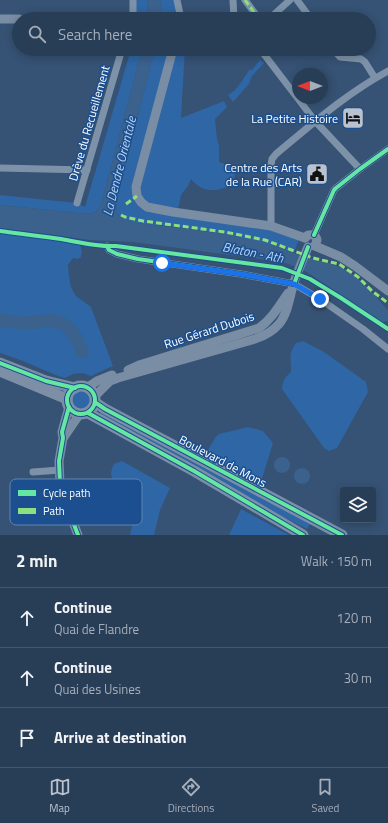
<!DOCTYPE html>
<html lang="en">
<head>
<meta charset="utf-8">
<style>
  body { margin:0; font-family:"Titillium Web",sans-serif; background:#30455d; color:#f1f3f6 }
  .controls { position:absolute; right:12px; bottom:12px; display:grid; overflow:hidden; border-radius:4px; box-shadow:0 2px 10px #0003 }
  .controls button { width:36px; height:36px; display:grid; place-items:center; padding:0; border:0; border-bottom:1px solid #44576d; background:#283e57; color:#f1f3f6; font:20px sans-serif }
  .compass { position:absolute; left:292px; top:68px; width:36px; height:36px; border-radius:50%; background:#283e57; box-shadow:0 2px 10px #0003; rotate:270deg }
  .stop { position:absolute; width:12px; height:12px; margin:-9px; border:3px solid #1a73e8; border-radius:50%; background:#fff }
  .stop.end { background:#1a73e8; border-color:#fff; box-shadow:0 1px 4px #0008 }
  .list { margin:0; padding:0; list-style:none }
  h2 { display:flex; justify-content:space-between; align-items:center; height:52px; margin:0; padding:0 16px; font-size:17px }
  h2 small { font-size:13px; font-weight:400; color:#a5aeba }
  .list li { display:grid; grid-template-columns:26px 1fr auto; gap:12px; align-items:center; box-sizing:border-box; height:60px; padding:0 16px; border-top:1px solid #44576d }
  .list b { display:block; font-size:15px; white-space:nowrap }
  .list p { margin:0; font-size:13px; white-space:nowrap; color:#a5aeba }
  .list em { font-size:13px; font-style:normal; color:#a5aeba }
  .icon { flex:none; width:22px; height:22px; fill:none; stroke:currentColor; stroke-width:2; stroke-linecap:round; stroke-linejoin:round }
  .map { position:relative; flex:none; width:388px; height:535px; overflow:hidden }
  .search { position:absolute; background:#283e57; box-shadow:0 2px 10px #0003; left:12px; right:12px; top:12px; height:44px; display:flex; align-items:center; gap:10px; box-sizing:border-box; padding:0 14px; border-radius:22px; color:#a5aeba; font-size:15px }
  .sheet { height:232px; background:#283e57 }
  nav { display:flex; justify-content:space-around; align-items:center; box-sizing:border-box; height:56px; border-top:1px solid #44576d; background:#283e57; font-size:11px; color:#a5aeba }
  nav a { display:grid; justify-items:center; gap:2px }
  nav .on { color:#b9c2ce }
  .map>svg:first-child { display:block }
</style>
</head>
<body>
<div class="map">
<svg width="388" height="535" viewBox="0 0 388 535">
  <rect width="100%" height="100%" fill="#365274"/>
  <g fill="#2f66a5">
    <polygon points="133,0 147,0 148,19 133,19"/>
    <polygon points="160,0 175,0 177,9 175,12 162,14"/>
    <path d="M 131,49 L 142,49 L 101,205 C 96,212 96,213 87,214 L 0,205 L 0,195 L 77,203 L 85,207 Z"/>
    <path d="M 155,49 L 185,49 L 181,118 L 224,101 L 227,107 L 215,119 L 217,139 L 219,146 L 219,162 L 228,165 L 233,168 L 235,175 L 232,184 C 218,193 202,193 191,179 L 188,186 L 181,195 L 179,206 L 174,211 L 271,226 L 300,236 L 294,253 C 256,239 217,233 178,227 C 162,225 134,226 121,217 C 115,213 116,205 117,198 Z"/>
    <path d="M 260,60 L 264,63 L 252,76 L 249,84 L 233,102 L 228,95 C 238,90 244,77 250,69 L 252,70 Z"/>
    <path d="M 0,231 L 75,239 L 76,243 L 80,244 L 82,252 L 81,257 L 78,259 L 73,258 L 68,265 C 69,276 69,287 76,296 C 80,300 87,303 91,307 L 113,366 L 91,376 L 83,373 L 73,374 L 65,378 L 58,376 L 23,361 L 0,353 Z"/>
    <path d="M 303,341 L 324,352 L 366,382 L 368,392 L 337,448 L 329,451 L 324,448 L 282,389 C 283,380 284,378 291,372 C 292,360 287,355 296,343 Z"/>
    <circle cx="81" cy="401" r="10"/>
    <polygon points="102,410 312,521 307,529 289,520 278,517 99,416"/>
    <polygon points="248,427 263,431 273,443 261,482 205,455 215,438 219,434"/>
    <path d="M 122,461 L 170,488 L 160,510 L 154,535 L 130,535 L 133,521 L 127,492 C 116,484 106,479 114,464 Z"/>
    <polygon points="241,509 289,535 229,535"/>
  </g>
  <g fill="#3b618d">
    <polygon points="147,0 160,0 162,14 160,19 148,19"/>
    <path d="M 142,49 L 155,49 L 117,198 C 116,205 115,213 121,217 C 135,226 164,225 181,228 C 212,232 243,237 274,245 C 284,249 295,254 305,257 C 319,261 333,263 346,270 C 362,280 375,296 388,310 L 388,321 L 385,321 L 383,323 L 310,274 L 300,268 L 282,262 L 133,242 L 90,240 L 0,228 L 0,205 L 87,214 C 96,213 96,212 101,205 Z"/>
    <circle cx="282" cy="465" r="8"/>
    <circle cx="302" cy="476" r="8"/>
  </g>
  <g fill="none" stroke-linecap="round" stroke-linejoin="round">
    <path stroke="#3b618d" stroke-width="13" d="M 0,320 C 8,321 17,323 25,323 C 35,323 44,320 54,321 C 70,323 77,338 82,352"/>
    <g stroke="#7d92a8" stroke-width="7">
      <polyline points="133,0 133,19"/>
      <polyline points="177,0 181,19"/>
      <polyline points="233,0 234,19"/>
      <polyline points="245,0 259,19"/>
      <polyline points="297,0 311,19"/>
      <polyline points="269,19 290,0"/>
      <polyline points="260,49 315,121 360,169"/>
      <polyline points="333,49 340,57 361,59 365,62 375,78"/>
      <polyline points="0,168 87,170"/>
      <polyline points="77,203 122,49"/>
      <path d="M 271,226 L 271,165 L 272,159 L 276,154 C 312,124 347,93 388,71"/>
      <polyline points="314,235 334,190 336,188 360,169 388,149"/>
      <polyline points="107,246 109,250 117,254 138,259 241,274 294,284 320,299 363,329 388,349"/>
      <polyline points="33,472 60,470"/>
    </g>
    <g stroke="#798da4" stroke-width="9">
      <polyline points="0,19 19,19"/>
      <polyline points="173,49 136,187 137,196 141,202 147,207 173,212 271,226 305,238"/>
      <path d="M 305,238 L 308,235 C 312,234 316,235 317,240 L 315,246"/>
      <polyline points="315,246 341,257 355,266 388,291"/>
      <path d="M 128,370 L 139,365 L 259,328 C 272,319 279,306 288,293"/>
      <polyline points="88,387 97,381 112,375"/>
      <path d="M 95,396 L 110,381 L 118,378 L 255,339 C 264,336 273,331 279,324 C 288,314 290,295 294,282 C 298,271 303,259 308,247"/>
      <polyline points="69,407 62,432 63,438 59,461 60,483 65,501 78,535"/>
      <polyline points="64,437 79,415"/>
    </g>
    <g stroke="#7d8ea7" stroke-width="11">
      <polyline points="0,363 46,381 75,388"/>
      <polyline points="0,371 67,399"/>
      <circle cx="81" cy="400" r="14"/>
      <polyline points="96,403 105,409 342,535"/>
      <polyline points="88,413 194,471 303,535"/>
    </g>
    <g stroke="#8de07e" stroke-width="3" stroke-dasharray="6 3" stroke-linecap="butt">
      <polyline points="245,0 259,19"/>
      <polyline points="126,204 137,196"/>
      <polyline points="121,215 125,217 143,221 225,232 265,240 313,258 339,264 358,277 372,291 388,303"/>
    </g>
    <g stroke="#1b4f8f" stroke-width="6">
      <g id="cycleway">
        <path d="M 0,231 C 20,234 41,236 61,239 C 79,242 97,247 116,246 L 282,268 L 310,279 L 341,298 L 388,329"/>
        <polyline points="314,235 334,190 336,188 360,169 388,149"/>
        <polyline points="107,246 109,250 117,254 138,259 241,274 294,284 308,247"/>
        <polyline points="0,363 46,381 75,388"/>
        <circle cx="81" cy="400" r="14"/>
        <polyline points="96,403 105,409 342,535"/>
        <polyline points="69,407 62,432 63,438 59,461 60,483 65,501 78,535"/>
        <polyline points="88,413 194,471 303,535"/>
      </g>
    </g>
    <use href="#cycleway" stroke="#66e7a1" stroke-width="4"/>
  </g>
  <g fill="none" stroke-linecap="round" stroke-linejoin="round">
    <polyline stroke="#1a73e8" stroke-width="5" points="162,263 241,274 294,284 320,299"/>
  </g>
  <defs>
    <g id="hotel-square" transform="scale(1.15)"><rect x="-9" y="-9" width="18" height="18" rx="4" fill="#b9c2ce" stroke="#1b4f8f"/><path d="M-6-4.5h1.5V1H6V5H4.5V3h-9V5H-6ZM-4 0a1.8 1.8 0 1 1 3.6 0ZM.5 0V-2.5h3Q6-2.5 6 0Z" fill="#111"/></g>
    <g id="civic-square" transform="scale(1.15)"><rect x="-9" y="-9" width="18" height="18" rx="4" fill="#b9c2ce" stroke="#1b4f8f"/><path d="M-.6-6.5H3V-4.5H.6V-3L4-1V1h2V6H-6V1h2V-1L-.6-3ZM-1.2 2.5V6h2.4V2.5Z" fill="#111"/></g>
  </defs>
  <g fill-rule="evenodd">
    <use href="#hotel-square" x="353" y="118"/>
    <use href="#civic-square" x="317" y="174"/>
  </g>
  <g text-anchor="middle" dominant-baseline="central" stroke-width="3" stroke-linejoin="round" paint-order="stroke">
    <g font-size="12" fill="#fff" stroke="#1b4f8f" text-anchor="end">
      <text x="338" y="118">La Petite Histoire</text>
      <text x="302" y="167">Centre des Arts<tspan x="302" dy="14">de la Rue (CAR)</tspan></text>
    </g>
    <g font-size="12" fill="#fff" stroke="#1b4f8f">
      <text transform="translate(89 123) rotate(-74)">Drève du Recueillement</text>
      <text transform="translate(209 330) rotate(-18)">Rue Gérard Dubois</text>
      <text transform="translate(223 461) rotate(28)">Boulevard de Mons</text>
    </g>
    <g font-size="13" font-style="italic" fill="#b5d3f5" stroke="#1b4f8f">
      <text transform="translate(119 166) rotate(-76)">La Dendre Orientale</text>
      <text transform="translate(253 252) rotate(11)">Blaton - Ath</text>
    </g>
  </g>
  <rect x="10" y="479" width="132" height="46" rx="6" fill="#1b4f8f" stroke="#5f84b1" stroke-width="1"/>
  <rect x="18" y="490" width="18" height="6" fill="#66e7a1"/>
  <rect x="18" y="508" width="18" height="6" fill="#8de07e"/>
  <g font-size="11" fill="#fff">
    <text x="43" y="497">Cycle path</text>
    <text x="43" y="515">Path</text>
  </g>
</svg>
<div class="controls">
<button><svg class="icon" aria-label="layers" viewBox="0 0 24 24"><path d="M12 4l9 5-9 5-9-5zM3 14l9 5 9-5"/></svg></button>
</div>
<svg class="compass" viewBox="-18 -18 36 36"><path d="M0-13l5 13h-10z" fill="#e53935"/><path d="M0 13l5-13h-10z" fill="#a5aeba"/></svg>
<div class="stop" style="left:162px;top:263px"></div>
<div class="stop end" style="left:320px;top:299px"></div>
<div class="search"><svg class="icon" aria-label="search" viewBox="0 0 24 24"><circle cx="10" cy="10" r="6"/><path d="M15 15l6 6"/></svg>Search here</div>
</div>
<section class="sheet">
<h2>2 min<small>Walk · 150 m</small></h2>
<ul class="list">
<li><svg class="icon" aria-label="ahead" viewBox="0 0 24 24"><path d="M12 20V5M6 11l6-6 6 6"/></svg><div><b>Continue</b><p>Quai de Flandre</p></div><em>120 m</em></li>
<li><svg class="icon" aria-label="ahead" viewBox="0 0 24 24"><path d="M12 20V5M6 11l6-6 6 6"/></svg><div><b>Continue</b><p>Quai des Usines</p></div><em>30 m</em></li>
<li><svg class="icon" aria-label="arrive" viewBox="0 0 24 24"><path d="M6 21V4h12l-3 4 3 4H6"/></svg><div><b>Arrive at destination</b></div></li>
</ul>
</section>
<nav>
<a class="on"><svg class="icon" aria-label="map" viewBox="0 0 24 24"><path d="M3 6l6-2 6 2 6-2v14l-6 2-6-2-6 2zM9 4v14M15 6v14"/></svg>Map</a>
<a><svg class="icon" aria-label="directions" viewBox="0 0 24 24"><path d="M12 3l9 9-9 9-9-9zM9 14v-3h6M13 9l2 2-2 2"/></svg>Directions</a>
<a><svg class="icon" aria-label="saved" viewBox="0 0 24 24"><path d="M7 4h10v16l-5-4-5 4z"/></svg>Saved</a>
</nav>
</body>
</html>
